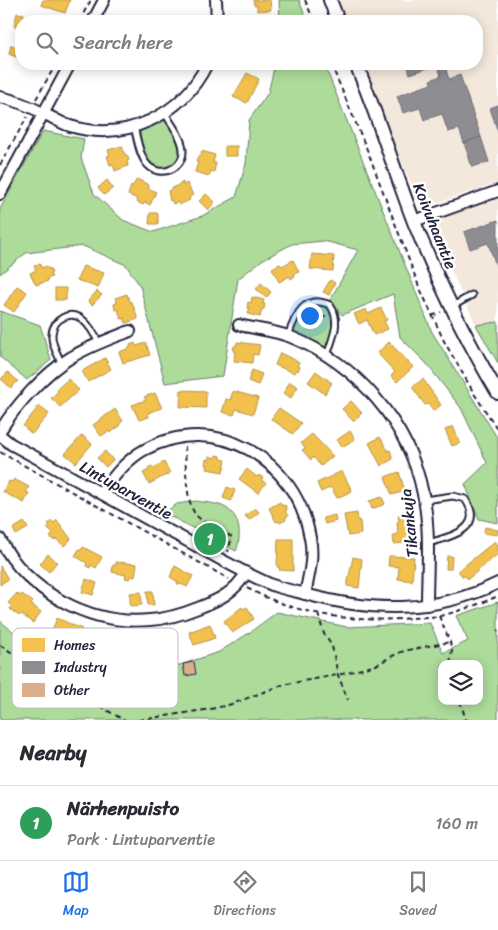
<!DOCTYPE html>
<html lang="en">
<head>
<meta charset="utf-8">
<style>
  body { margin:0; font-family:Sriracha,sans-serif; background:#f7f7f7; color:#2b2b33 }
  .controls { position:absolute; right:15px; bottom:15px; display:grid; overflow:hidden; border-radius:10px; box-shadow:0 2px 12px #0003 }
  .controls button { width:45px; height:45px; display:grid; place-items:center; padding:0; border:0; border-bottom:1px solid #e1e1e2; background:#fff; color:#2b2b33; font:25px sans-serif }
  .you { position:absolute; left:309px; top:315px; width:18px; height:18px; margin:-12px; border:4px solid #fff; border-radius:50%; background:#1a73e8; box-shadow:0 0 0 8px #1a73e833 }
  .badge { display:grid; place-items:center; width:32px; height:32px; border-radius:50%; background:#1a73e8; color:#fff; font-size:16px; font-weight:700 }
  .pin { position:absolute; translate:-50% -50%; border:2px solid #fff; box-shadow:0 1px 5px #0006 }
  .list { margin:0; padding:0; list-style:none }
  h2 { display:flex; justify-content:space-between; align-items:center; height:65px; margin:0; padding:0 20px; font-size:21px }
  h2 small { font-size:16px; font-weight:400; color:#7c7c81 }
  .list li { display:grid; grid-template-columns:32px 1fr auto; gap:15px; align-items:center; box-sizing:border-box; height:75px; padding:0 20px; border-top:1px solid #e1e1e2 }
  .list b { display:block; font-size:19px; white-space:nowrap }
  .list p { margin:0; font-size:16px; white-space:nowrap; color:#7c7c81 }
  .list em { font-size:16px; font-style:normal; color:#7c7c81 }
  .icon { flex:none; width:28px; height:28px; fill:none; stroke:currentColor; stroke-width:2; stroke-linecap:round; stroke-linejoin:round }
  .map { position:relative; flex:none; width:498px; height:720px; overflow:hidden }
  .search { position:absolute; background:#fff; box-shadow:0 2px 12px #0003; left:15px; right:15px; top:15px; height:55px; display:flex; align-items:center; gap:12px; box-sizing:border-box; padding:0 18px; border-radius:20px; color:#7c7c81; font-size:19px }
  .sheet { height:140px; background:#fff }
  nav { display:flex; justify-content:space-around; align-items:center; box-sizing:border-box; height:70px; border-top:1px solid #e1e1e2; background:#fff; font-size:14px; color:#7c7c81 }
  nav a { display:grid; justify-items:center; gap:2px }
  nav .on { color:#1a73e8 }
  .map>svg:first-child { display:block }
</style>
</head>
<body>
<div class="map">
<svg width="498" height="720" viewBox="0 0 498 720">
  <rect width="100%" height="100%" fill="#fff"/>
  <filter id="ink" filterUnits="userSpaceOnUse"><feTurbulence type="fractalNoise" baseFrequency=".02" numOctaves="2"/><feDisplacementMap in="SourceGraphic" scale="10" xChannelSelector="R" yChannelSelector="G"/><feConvolveMatrix kernelMatrix="1 2 1 2 8 2 1 2 1" color-interpolation-filters="sRGB"/></filter>
  <g filter="url(#ink)">
    <g fill="#f4e7dc">
      <polygon points="337,0 498,0 498,183 421,208 361,64 477,64 477,21 345,21"/>
      <polygon points="498,199 498,322 476,325 433,230 433,220"/>
    </g>
    <g fill="#acdb9a" stroke="#677e6a" fill-rule="evenodd">
      <polygon points="279,0 299,0 307,21 280,21"/>
      <polygon points="275,64 324,64 432,332 498,439 498,523 479,519 465,484 487,463 461,408 426,363 400,337 393,294 342,315 330,300 358,250 324,241 292,244 262,260 238,279 223,376 165,383 140,286 126,265 83,246 26,253 0,274 0,209 43,131 84,139 81,158 94,194 123,220 153,232 202,216 236,197 246,164 249,120 268,93"/>
      <polygon points="165,115 181,144 180,159 171,168 157,169 146,161 136,128"/>
      <path d="M 316,303 L 329,306 L 335,320 L 329,345 L 325,352 L 291,334 C 298,316 298,311 316,303 Z"/>
      <polygon points="0,311 40,325 51,360 27,380 0,357"/>
      <polygon points="498,322 498,363 476,325"/>
      <path d="M 196,501 C 207,503 222,503 230,511 C 241,520 241,539 236,551 L 164,513 L 177,504 Z"/>
      <path d="M 498,602 L 498,720 L 0,720 L 0,621 L 21,638 L 80,663 L 115,675 L 153,674 L 219,652 L 249,633 L 277,612 L 347,627 L 430,623 L 443,653 L 468,641 L 456,616 ZM 442,664 L 479,664 L 479,701 L 442,701 Z"/>
    </g>
    <g fill="#f2c14e" stroke="#b49148">
      <polygon points="43,0 70,0 65,13 41,5"/>
      <polygon points="253,0 270,0 271,10 257,11 257,5 254,5"/>
      <polygon points="17,13 24,14 23,21 21,21 21,27 14,26"/>
      <polygon points="11,45 20,47 21,46 21,59 9,54"/>
      <polygon points="247,73 259,79 247,103 233,97"/>
      <polygon points="122,146 125,155 127,155 129,160 127,161 128,166 115,171 113,164 110,165 107,156 110,155 108,150"/>
      <rect x="225" y="146" width="12" height="10"/>
      <polygon points="202,151 215,155 213,163 216,163 214,172 211,171 209,176 195,172 198,162 196,162 198,156 200,157"/>
      <polygon points="137,179 149,185 148,188 156,192 150,205 145,202 143,205 137,202 138,199 128,195 131,186 132,187"/>
      <polygon points="107,180 113,188 104,195 98,188"/>
      <polygon points="183,182 183,185 187,183 193,195 189,197 190,200 179,205 178,202 173,204 172,200 170,201 168,191"/>
      <polygon points="206,194 215,202 208,210 199,201"/>
      <polygon points="150,213 158,213 158,224 149,224"/>
      <polygon points="312,254 334,256 333,271 310,269"/>
      <polygon points="293,260 299,272 294,274 295,276 291,279 290,276 279,282 272,268 280,264 282,266"/>
      <polygon points="40,264 41,268 46,266 48,269 50,268 52,273 50,274 52,277 47,279 48,281 36,285 30,273 36,270 34,266"/>
      <polygon points="83,266 104,273 98,288 77,280"/>
      <polygon points="330,280 335,283 329,295 323,292"/>
      <polygon points="261,283 271,292 266,298 256,289"/>
      <polygon points="17,286 27,292 14,312 4,305"/>
      <rect x="55" y="288" width="11" height="12"/>
      <polygon points="97,291 102,295 92,305 88,301"/>
      <polygon points="127,294 130,302 132,302 138,319 126,323 124,318 121,319 118,309 115,310 114,304 117,303 115,298"/>
      <polygon points="252,297 264,300 263,304 265,304 264,309 262,309 260,317 248,314 250,308 247,308 248,302 251,303"/>
      <polygon points="381,308 387,320 384,321 388,329 374,335 367,320 359,324 354,314 366,309 368,314"/>
      <polygon points="237,342 260,345 258,355 253,354 252,363 234,361 235,352 233,351 234,346 236,346"/>
      <polygon points="389,342 413,367 397,382 391,376 395,372 377,353"/>
      <polygon points="135,343 136,346 146,343 150,355 123,363 119,352 130,348 130,345"/>
      <polygon points="280,353 299,362 297,366 300,367 298,371 296,370 294,373 275,365"/>
      <polygon points="105,358 111,369 88,382 82,371"/>
      <polygon points="252,370 262,374 258,385 248,381"/>
      <polygon points="316,371 332,383 325,394 308,382"/>
      <polygon points="8,372 18,381 11,388 1,379"/>
      <polygon points="68,379 79,390 60,407 51,398 58,391 57,389"/>
      <polygon points="423,379 441,405 433,411 428,404 425,405 412,387"/>
      <polygon points="290,382 298,387 291,398 283,393"/>
      <polygon points="181,390 206,391 206,408 180,407"/>
      <polygon points="233,391 258,398 253,414 236,409 234,415 222,412 226,399 230,400"/>
      <polygon points="155,393 162,408 148,413 149,417 139,420 132,405 146,400 144,397"/>
      <polygon points="351,401 362,413 353,421 342,409"/>
      <polygon points="39,406 49,414 32,434 23,426"/>
      <polygon points="279,408 301,423 293,434 271,419"/>
      <polygon points="115,409 123,421 119,424 120,426 110,433 109,431 101,436 93,425"/>
      <polygon points="453,426 460,443 452,446 445,430"/>
      <polygon points="350,431 355,439 342,447 337,440"/>
      <polygon points="312,434 333,456 321,466 313,457 311,460 302,450 305,448 301,443"/>
      <polygon points="82,435 92,444 76,463 65,454"/>
      <polygon points="380,437 388,451 390,450 393,459 381,466 369,443"/>
      <polygon points="105,451 113,460 106,467 97,458"/>
      <polygon points="216,455 221,456 221,459 226,460 223,472 207,469 208,465 205,465 206,459 209,460 209,456 215,458"/>
      <polygon points="164,462 170,473 149,484 143,473 149,470 148,468 152,466 153,468"/>
      <polygon points="247,469 257,477 259,475 263,478 261,480 266,483 258,493 239,479"/>
      <polygon points="342,471 352,491 337,498 331,487 321,492 317,483"/>
      <polygon points="399,472 405,491 392,495 385,477"/>
      <polygon points="14,479 29,487 26,492 29,493 24,503 3,492 9,481 12,482"/>
      <polygon points="227,487 235,490 231,501 223,498"/>
      <polygon points="382,497 385,504 372,509 369,501"/>
      <polygon points="280,502 283,506 285,505 287,510 285,511 288,516 285,518 286,520 280,523 279,521 276,522 269,508"/>
      <polygon points="255,508 259,512 249,520 245,516"/>
      <polygon points="357,513 358,521 360,521 361,534 348,536 344,515"/>
      <polygon points="410,514 414,542 394,544 393,535 398,534 397,522 399,521 398,515"/>
      <polygon points="335,515 336,521 325,524 323,518"/>
      <polygon points="57,520 71,539 64,546 56,539 54,541 50,537 53,534 47,528 50,526 48,524 52,521 54,523"/>
      <polygon points="24,522 28,528 16,535 13,529"/>
      <polygon points="485,527 498,530 497,535 484,533"/>
      <polygon points="278,539 293,539 293,571 279,570 280,567 277,567"/>
      <polygon points="495,541 498,545 498,554 468,579 465,576 463,577 458,571"/>
      <polygon points="83,547 102,557 96,568 91,565 90,568 86,566 87,563 75,556 79,549 81,550"/>
      <polygon points="48,554 57,562 49,572 40,564"/>
      <polygon points="389,556 414,557 412,581 398,579 399,567 388,566"/>
      <polygon points="447,556 452,556 451,569 446,569"/>
      <polygon points="353,557 362,559 359,588 347,586"/>
      <polygon points="116,562 137,564 135,577 130,576 130,579 125,578 126,575 112,572 113,565 116,565"/>
      <polygon points="0,566 8,579 0,585"/>
      <polygon points="175,566 193,576 187,587 181,584 180,585 177,584 178,582 170,577"/>
      <polygon points="86,579 97,583 93,595 82,592"/>
      <polygon points="147,591 153,591 154,605 148,605"/>
      <polygon points="141,592 142,605 130,606 130,593"/>
      <polygon points="17,593 20,596 22,594 33,602 31,604 41,612 33,623 21,614 19,616 10,609 12,606 8,603"/>
      <polygon points="242,607 243,609 247,607 254,619 232,633 224,621"/>
      <polygon points="57,618 82,629 77,642 52,631"/>
      <polygon points="210,624 215,638 194,645 189,632"/>
    </g>
    <g fill="#8d8d92" stroke="#6d6d78">
      <polygon points="407,64 440,64 410,74"/>
      <polygon points="444,64 449,79 460,75 481,137 464,143 459,129 448,132 442,114 424,120 420,108 403,113 397,96 431,84 430,80 441,76 438,66"/>
      <polygon points="498,105 498,132 490,108"/>
      <polygon points="481,137 489,162 472,167 464,143"/>
      <polygon points="498,220 498,271 488,243 470,249 464,232"/>
    </g>
    <polygon fill="#dbae8c" stroke="#22223b" points="194,662 196,674 185,676 183,664"/>
    <g fill="none" stroke-linecap="round" stroke-linejoin="round">
      <g stroke="#22223b" stroke-width="9">
        <g id="service">
          <path d="M 134,126 C 137,138 139,154 146,163 C 158,179 183,170 183,151 C 183,138 171,124 165,113"/>
          <polyline points="453,306 472,295"/>
          <path d="M 288,336 C 295,316 304,293 330,305 C 342,322 332,338 327,356"/>
          <path d="M 62,364 C 58,355 51,344 52,334 C 53,319 71,309 83,320 C 90,326 95,335 99,343"/>
          <path d="M 424,500 L 453,496 L 465,499 C 486,529 450,537 428,543"/>
        </g>
      </g>
      <g stroke="#22223b" stroke-width="14">
        <g id="minor">
          <polyline points="216,0 217,21"/>
          <polyline points="93,21 104,0"/>
          <path d="M 0,97 C 15,100 29,106 43,113 C 52,117 60,123 70,126 C 126,143 182,115 207,64"/>
          <polyline points="0,194 70,64"/>
          <polyline points="414,221 498,191"/>
          <path d="M 239,325 C 256,329 275,331 291,337 C 357,364 409,423 423,494 C 431,531 427,568 427,605"/>
          <path d="M 0,431 C 16,405 44,374 70,358 C 89,346 110,339 130,331"/>
          <path d="M 0,435 L 11,444 C 65,473 118,503 171,532 C 205,550 237,570 272,585 C 283,589 294,591 305,594 C 371,612 435,614 498,583"/>
          <path d="M 102,493 C 113,477 126,460 144,450 C 216,410 297,460 310,538 C 314,557 309,575 305,594"/>
          <path d="M 0,539 C 27,592 91,626 150,620 C 167,619 183,614 198,608 C 219,600 235,592 246,573"/>
        </g>
      </g>
      <g stroke="#22223b" stroke-width="16">
        <g id="tertiary">
          <polyline points="330,0 338,21"/>
          <path d="M 356,64 C 378,116 394,170 414,222 C 438,281 465,338 498,393"/>
        </g>
      </g>
      <g stroke="#22223b" stroke-width="2" stroke-dasharray="5 4" stroke-linecap="butt">
        <polyline points="305,0 314,21"/>
        <polyline points="79,21 91,0"/>
        <polyline points="331,64 368,152 418,284 444,341 475,395 498,430"/>
        <polyline points="36,99 56,64"/>
        <polyline points="0,165 27,117"/>
        <polyline points="314,311 316,314 327,318"/>
        <polyline points="432,316 441,312"/>
        <path d="M 185,446 C 186,463 185,502 196,515 C 200,521 224,533 232,537 L 228,552"/>
        <polyline points="0,452 229,579"/>
        <path d="M 247,588 C 299,616 355,623 413,618 C 422,617 432,617 440,616 C 460,611 480,604 498,596"/>
        <polyline points="318,614 324,634 332,646 338,675 348,700"/>
        <polyline points="439,616 450,642 452,651 450,664"/>
        <polyline points="497,631 498,630"/>
        <polyline points="0,645 59,683 124,720"/>
        <polyline points="460,701 466,720"/>
        <polyline points="139,720 211,709 232,704 282,685 347,673 376,665 398,653 408,650 450,642"/>
      </g>
      <use href="#service" stroke="#fff" stroke-width="5"/>
      <use href="#minor" stroke="#fff" stroke-width="10"/>
      <use href="#tertiary" stroke="#fff" stroke-width="12"/>
    </g>
  </g>
  <g text-anchor="middle" dominant-baseline="central" stroke-width="5" stroke-linejoin="round" paint-order="stroke">
    <g font-size="16" fill="#22223b" stroke="#fff">
      <text transform="translate(435 226) rotate(68)">Koivuhaantie</text>
      <text transform="translate(126 490) rotate(29)">Lintuparventie</text>
      <text transform="translate(409 523) rotate(-96)">Tikankuja</text>
    </g>
  </g>
  <rect x="12" y="628" width="166" height="80" rx="8" fill="#fff" stroke="#bdbdc4" stroke-width="1"/>
  <rect x="22" y="638" width="23" height="14" fill="#f2c14e"/>
  <rect x="22" y="661" width="23" height="13" fill="#8d8d92"/>
  <rect x="22" y="683" width="23" height="14" fill="#dbae8c"/>
  <g font-size="14" fill="#22223b">
    <text x="54" y="650">Homes</text>
    <text x="54" y="672">Industry</text>
    <text x="54" y="695">Other</text>
  </g>
</svg>
<div class="controls">
<button><svg class="icon" aria-label="layers" viewBox="0 0 24 24"><path d="M12 4l9 5-9 5-9-5zM3 14l9 5 9-5"/></svg></button>
</div>
<div class="you"></div>
<div class="pin badge" style="left:210px;top:539px;background:#2e9e5b">1</div>
<div class="search"><svg class="icon" aria-label="search" viewBox="0 0 24 24"><circle cx="10" cy="10" r="6"/><path d="M15 15l6 6"/></svg>Search here</div>
</div>
<section class="sheet">
<h2>Nearby<small></small></h2>
<ul class="list">
<li><span class="badge" style="background:#2e9e5b">1</span><div><b>Närhenpuisto</b><p>Park · Lintuparventie</p></div><em>160 m</em></li>
</ul>
</section>
<nav>
<a class="on"><svg class="icon" aria-label="map" viewBox="0 0 24 24"><path d="M3 6l6-2 6 2 6-2v14l-6 2-6-2-6 2zM9 4v14M15 6v14"/></svg>Map</a>
<a><svg class="icon" aria-label="directions" viewBox="0 0 24 24"><path d="M12 3l9 9-9 9-9-9zM9 14v-3h6M13 9l2 2-2 2"/></svg>Directions</a>
<a><svg class="icon" aria-label="saved" viewBox="0 0 24 24"><path d="M7 4h10v16l-5-4-5 4z"/></svg>Saved</a>
</nav>
</body>
</html>
